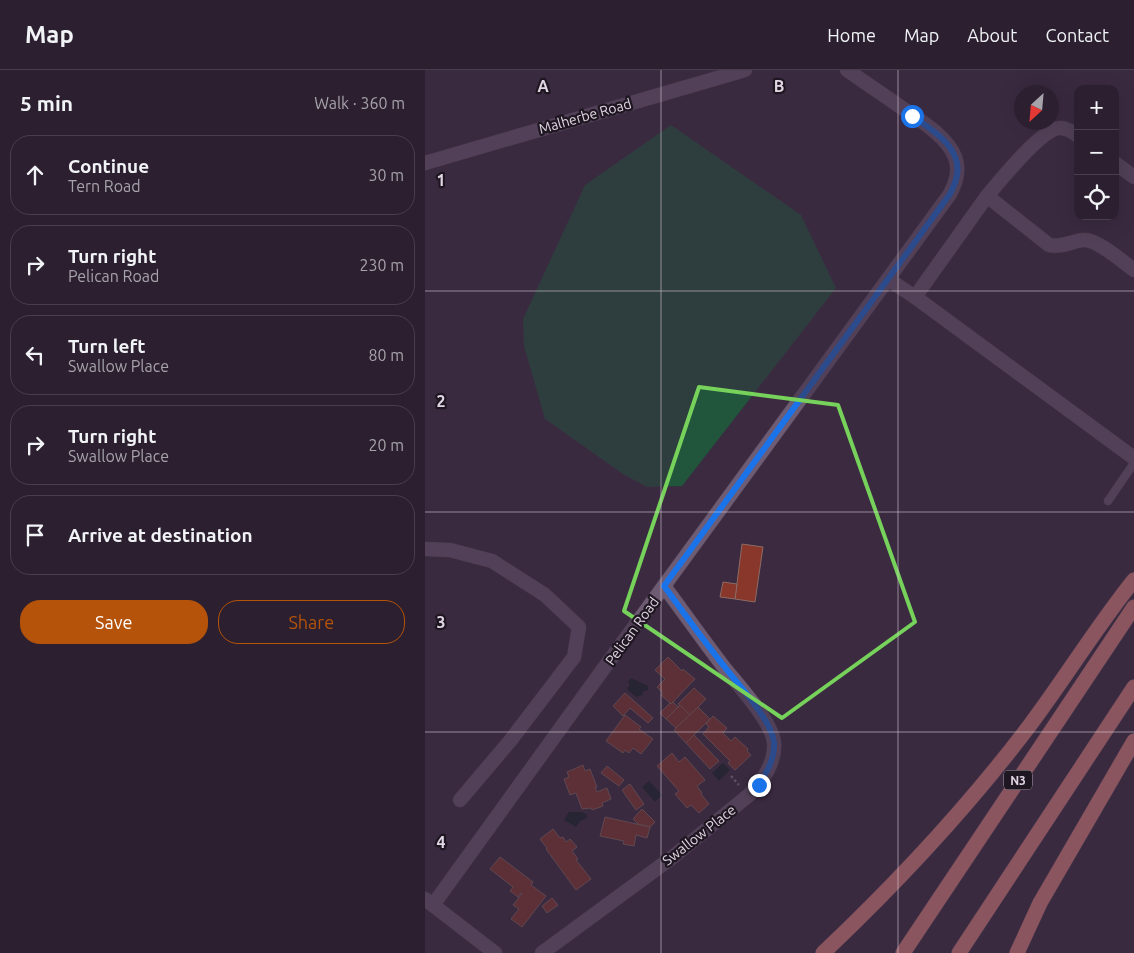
<!DOCTYPE html>
<html lang="en">
<head>
<meta charset="utf-8">
<style>
  body { margin:0; font-family:Ubuntu,sans-serif; background:#382d3c; color:#f1f3f6 }
  .controls { position:absolute; right:15px; top:15px; display:grid; overflow:hidden; border-radius:10px; box-shadow:0 5px 20px #0002 }
  .controls button { width:45px; height:45px; display:grid; place-items:center; padding:0; border:0; border-bottom:1px solid #483e4c; background:#2c2030; color:#f1f3f6; font:25px sans-serif }
  .compass { position:absolute; left:589px; top:15px; width:45px; height:45px; border-radius:50%; background:#2c2030; box-shadow:0 5px 20px #0002; rotate:206deg }
  .stop { position:absolute; width:15px; height:15px; margin:-11px; border:4px solid #1a73e8; border-radius:50%; background:#fff }
  .stop.end { background:#1a73e8; border-color:#fff; box-shadow:0 1px 5px #0008 }
  .list { margin:0; padding:0; list-style:none }
  h2 { display:flex; justify-content:space-between; align-items:center; height:65px; margin:0; padding:0 20px; font-size:21px }
  h2 small { font-size:16px; font-weight:400; color:#a6a3ab }
  .list li { display:grid; grid-template-columns:32px 1fr auto; gap:15px; align-items:center; box-sizing:border-box; height:80px; margin:0 10px 10px; padding:0 10px; border:1px solid #483e4c; border-radius:20px }
  .list b { display:block; font-size:19px; white-space:nowrap }
  .list p { margin:0; font-size:16px; white-space:nowrap; color:#a6a3ab }
  .list em { font-size:16px; font-style:normal; color:#a6a3ab }
  .actions { display:flex; gap:10px; padding:15px 20px }
  .actions a { flex:1; padding:11px 0; border:1px solid #b45309; border-radius:20px; text-align:center; font-size:18px; color:#b45309 }
  .actions .main { background:#b45309; color:#fff }
  .icon { flex:none; width:28px; height:28px; fill:none; stroke:currentColor; stroke-width:2; stroke-linecap:round; stroke-linejoin:round }
  .map { position:relative; flex:none; width:709px; height:883px; overflow:hidden }
  header { display:flex; align-items:center; gap:30px; box-sizing:border-box; height:70px; padding:0 25px; background:#2c2030; border-bottom:1px solid #483e4c }
  header strong { font-size:24px }
  nav { display:flex; gap:28px; margin-inline-start:auto; font-size:18px }
  main { display:flex }
  aside { flex:1; background:#2c2030 }
  .map>svg:first-child { display:block }
</style>
</head>
<body>
<header>
<strong>Map</strong>
<nav><a>Home</a><a>Map</a><a>About</a><a>Contact</a></nav>
</header>
<main>
<aside>
<h2>5 min<small>Walk · 360 m</small></h2>
<ul class="list">
<li><svg class="icon" aria-label="ahead" viewBox="0 0 24 24"><path d="M12 20V5M6 11l6-6 6 6"/></svg><div><b>Continue</b><p>Tern Road</p></div><em>30 m</em></li>
<li><svg class="icon" aria-label="right" viewBox="0 0 24 24"><path d="M7 20v-9h11M14 6l5 5-5 5"/></svg><div><b>Turn right</b><p>Pelican Road</p></div><em>230 m</em></li>
<li><svg class="icon" aria-label="left" viewBox="0 0 24 24"><path d="M17 20v-9H6M10 6l-5 5 5 5"/></svg><div><b>Turn left</b><p>Swallow Place</p></div><em>80 m</em></li>
<li><svg class="icon" aria-label="right" viewBox="0 0 24 24"><path d="M7 20v-9h11M14 6l5 5-5 5"/></svg><div><b>Turn right</b><p>Swallow Place</p></div><em>20 m</em></li>
<li><svg class="icon" aria-label="arrive" viewBox="0 0 24 24"><path d="M6 21V4h12l-3 4 3 4H6"/></svg><div><b>Arrive at destination</b></div></li>
</ul>
<div class="actions"><a class="main">Save</a><a>Share</a></div>
</aside>
<div class="map">
<svg width="709" height="883" viewBox="0 0 709 883">
  <rect width="100%" height="100%" fill="#3b2a40"/>
  <polygon fill="#21563d" points="246,55 376,145 411,218 257,416 222,417 198,404 120,349 99,276 98,249 160,115"/>
  <g fill="#101f24">
    <polygon points="206,608 223,616 223,620 217,622 218,625 211,627 202,619 205,615 203,612"/>
    <polygon points="298,693 305,700 294,711 287,703"/>
    <polygon points="224,711 237,725 230,732 217,717"/>
    <polygon points="144,742 157,742 161,744 162,747 160,749 155,751 151,757 139,750"/>
  </g>
  <g fill="#88372a" stroke="#8c6b65">
    <polygon points="317,474 338,477 330,532 310,529"/>
    <polygon points="298,512 312,514 310,529 295,527"/>
    <polygon points="243,587 257,601 258,599 270,609 246,634 236,625 238,623 232,617 240,609 230,600"/>
    <polygon points="269,618 281,629 265,645 253,634"/>
    <polygon points="200,623 228,648 223,653 205,638 198,646 188,636"/>
    <polygon points="248,632 253,637 241,649 235,643 245,633 246,634"/>
    <polygon points="255,635 265,645 251,658 241,649"/>
    <polygon points="273,637 285,649 261,673 249,660"/>
    <polygon points="200,645 216,657 214,659 228,669 216,684 208,678 204,683 200,680 198,683 181,671"/>
    <polygon points="288,646 302,658 298,663 306,671 310,667 323,679 322,681 326,685 310,700 303,693 305,691 278,664 284,657 281,654"/>
    <polygon points="269,665 294,691 285,699 261,673"/>
    <polygon points="247,683 254,692 260,687 280,710 272,716 277,723 276,724 284,734 274,743 266,735 262,738 250,724 254,721 232,696"/>
    <polygon points="158,695 160,701 165,699 172,717 170,717 172,722 182,718 186,729 177,733 178,736 167,740 166,738 157,739 151,723 145,725 139,709 144,707 142,702"/>
    <polygon points="182,696 199,710 194,716 176,703"/>
    <polygon points="205,714 219,734 211,740 197,720"/>
    <polygon points="217,739 230,752 225,757 213,754 208,749"/>
    <polygon points="180,747 225,757 222,768 211,765 209,776 198,774 199,771 175,766"/>
    <polygon points="128,759 135,768 138,767 141,772 145,769 152,777 147,781 153,789 151,790 166,809 151,820 121,779 122,778 115,769"/>
    <polygon points="75,787 108,812 106,815 121,826 97,857 86,849 94,839 88,835 97,824 96,823 93,827 85,821 88,817 65,799"/>
    <polygon points="127,828 133,835 122,843 117,836"/>
  </g>
  <g fill="none" stroke-linecap="round" stroke-linejoin="round">
    <g stroke="#544557" stroke-width="9">
      <polyline id="service" points="683,431 709,393"/>
    </g>
    <g stroke="#544557" stroke-width="15">
      <g id="minor">
        <polyline points="0,93 320,0"/>
        <polyline points="690,93 709,107"/>
        <path d="M 562,126 C 575,111 617,58 635,58 C 641,58 648,62 653,66"/>
        <path d="M 463,209 L 490,227 L 562,126 L 624,175 C 637,178 646,171 659,170 C 672,169 698,192 709,200"/>
        <polyline points="490,227 709,388"/>
        <polyline points="0,479 25,480 67,491 120,525 154,557 149,587 85,671 35,730"/>
        <polyline points="0,829 70,883"/>
        <path d="M 8,835 L 171,609 L 525,124 C 531,112 535,100 530,87 C 521,64 489,47 470,33 C 454,22 438,11 422,0"/>
        <path d="M 117,883 L 249,786 L 324,725 C 337,711 351,693 349,672 C 346,650 312,614 298,596 C 278,570 259,543 239,516"/>
      </g>
    </g>
    <g stroke="#544557" stroke-width="16">
      <g id="motorway">
        <path d="M 398,883 C 473,812 543,737 605,655 C 641,607 672,556 709,510"/>
        <polyline points="478,883 709,537"/>
        <polyline points="534,883 709,617"/>
        <polyline points="592,883 615,833 709,671"/>
      </g>
    </g>
    <polyline stroke="#897b8d" stroke-width="2.5" stroke-dasharray="2.5 2.5" stroke-linecap="butt" points="306,706 314,715"/>
    <use href="#service" stroke="#6e5c74" stroke-width="8"/>
    <use href="#minor" stroke="#6e5c74" stroke-width="14"/>
    <use href="#motorway" stroke="#eb8984" stroke-width="15"/>
  </g>
  <g fill="none" stroke-linecap="round" stroke-linejoin="round">
    <path stroke="#1a73e8" stroke-width="6" d="M 334,715 C 342,702 350,688 349,672 C 346,649 313,615 299,596 C 278,570 259,543 239,516 L 525,124 C 528,118 531,112 532,105 C 537,77 506,59 487,46"/>
  </g>
  <path d="M0 0H709V883H0ZM 274,317 L 413,335 L 490,552 L 357,648 L 199,541 Z" fill="#3b2a40" fill-opacity=".55" fill-rule="evenodd"/>
  <path fill="none" stroke="#76d25a" stroke-width="4" stroke-linejoin="round" d="M 274,317 L 413,335 L 490,552 L 357,648 L 199,541 Z"/>
  <path fill="none" stroke="#e1d7e4" stroke-width="1" stroke-opacity="0.55" d="M 236,0 L 236,883M 473,0 L 473,883M 0,221 L 709,221M 0,442 L 709,442M 0,662 L 709,662"/>
  <g text-anchor="middle" dominant-baseline="central" stroke-width="4.5" stroke-linejoin="round" paint-order="stroke">
    <rect fill="#1e1620" stroke="#a69da9" stroke-width="1" x="579" y="700.5" width="28" height="19" rx="4"/>
    <g font-size="12" font-weight="bold" fill="#e1d7e4">
      <text x="593" y="710">N3</text>
    </g>
    <g font-size="14" fill="#e1d7e4" stroke="#1e1620">
      <text transform="translate(160 46) rotate(-16)">Malherbe Road</text>
      <text transform="translate(207 561) rotate(-54)">Pelican Road</text>
      <text transform="translate(274 765) rotate(-38)">Swallow Place</text>
    </g>
  </g>
  <g font-size="16" text-anchor="middle" font-weight="bold" fill="#e1d7e4" stroke="#1e1620" stroke-width="4.5" stroke-linejoin="round" paint-order="stroke">
    <text x="118" y="22">A</text>
    <text x="354" y="22">B</text>
    <text x="16" y="116">1</text>
    <text x="16" y="337">2</text>
    <text x="16" y="558">3</text>
    <text x="16" y="778">4</text>
  </g>
</svg>
<div class="controls">
<button>+</button>
<button>−</button>
<button><svg class="icon" aria-label="locate" viewBox="0 0 24 24"><circle cx="12" cy="12" r="6"/><path d="M12 2v4M12 18v4M2 12h4M18 12h4"/></svg></button>
</div>
<svg class="compass" viewBox="-18 -18 36 36"><path d="M0-13l5 13h-10z" fill="#e53935"/><path d="M0 13l5-13h-10z" fill="#a6a3ab"/></svg>
<div class="stop" style="left:487px;top:46px"></div>
<div class="stop end" style="left:334px;top:715px"></div>
</div>
</main>
</body>
</html>
